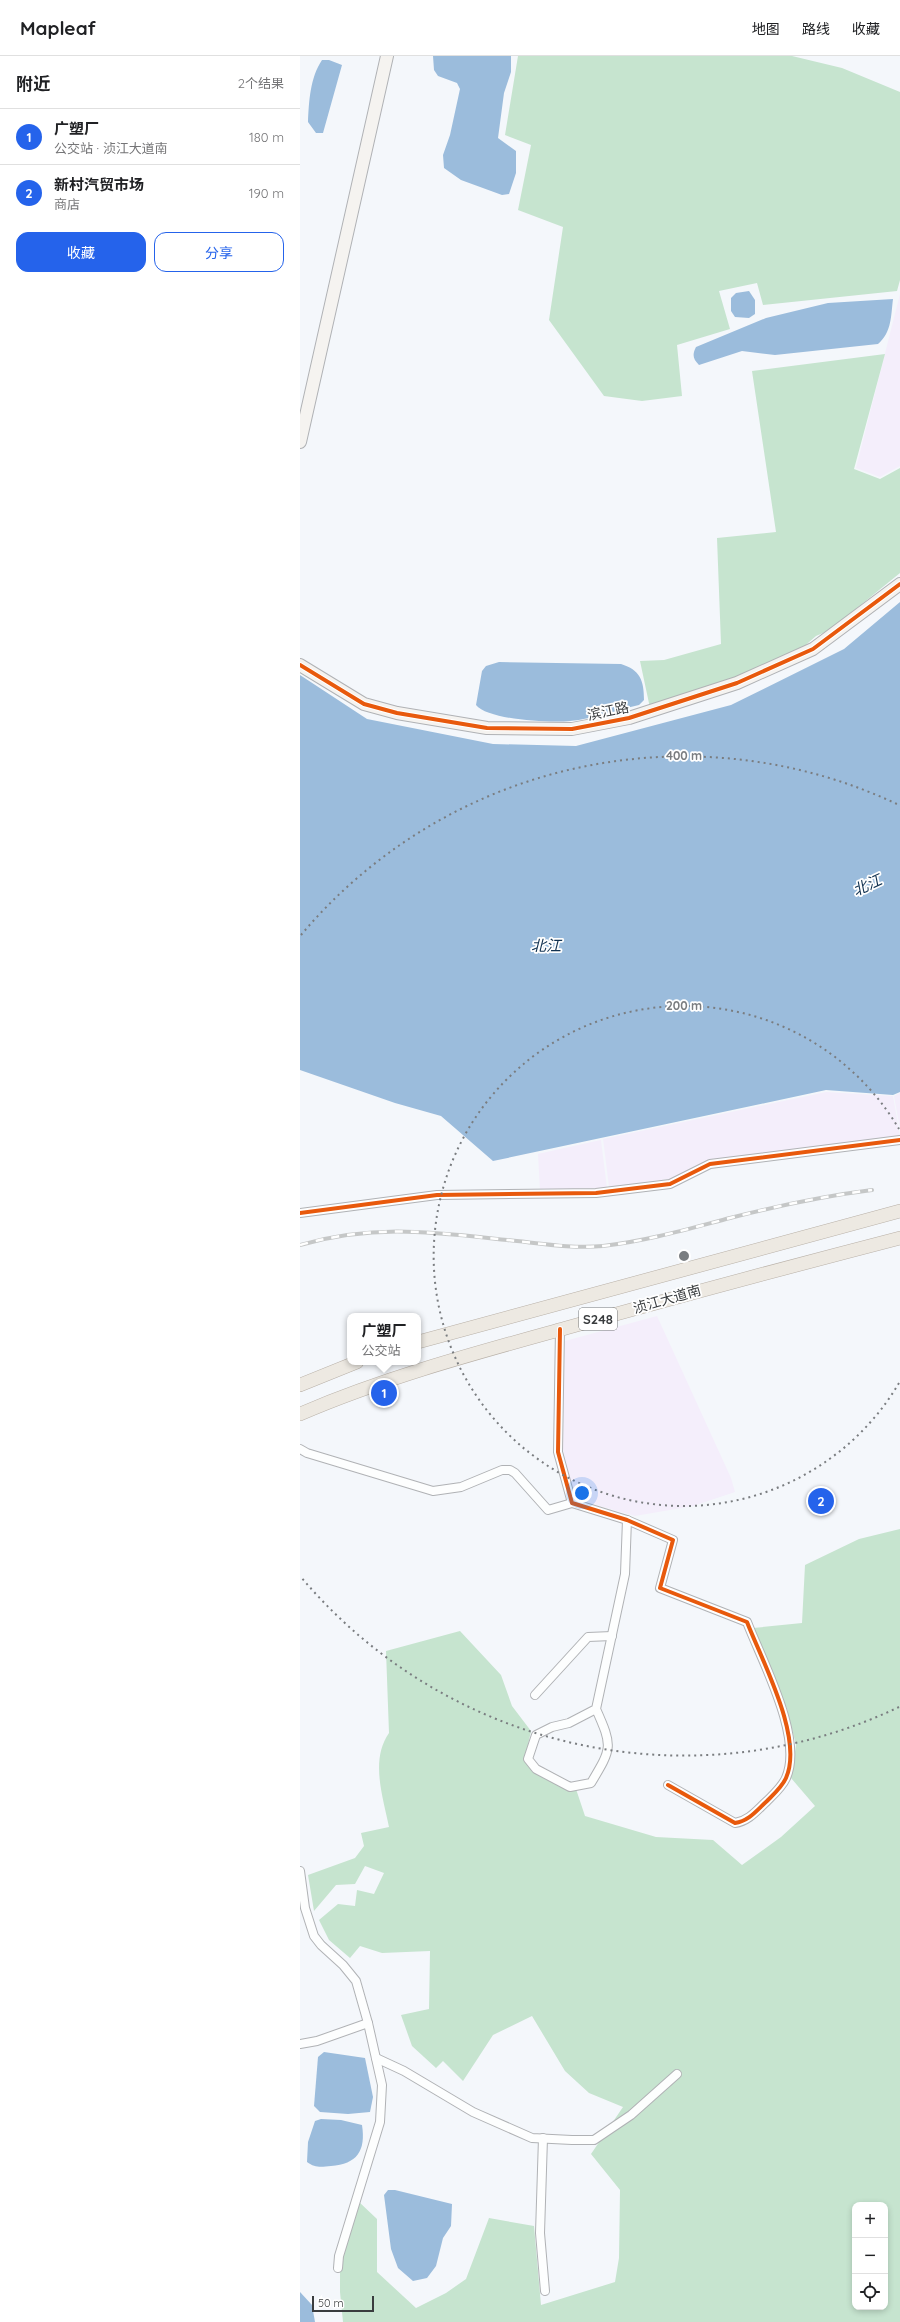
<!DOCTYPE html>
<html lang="zh">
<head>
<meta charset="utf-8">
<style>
  body { margin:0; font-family:Quicksand,"Noto Sans SC",sans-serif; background:#f2f2f2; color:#202124 }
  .controls { position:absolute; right:12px; bottom:12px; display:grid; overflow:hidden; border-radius:8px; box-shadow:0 2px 6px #0003 }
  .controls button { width:36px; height:36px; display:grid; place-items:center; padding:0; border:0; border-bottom:1px solid #e0e0e0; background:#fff; color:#202124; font:20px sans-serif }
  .scale { position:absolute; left:12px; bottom:10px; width:62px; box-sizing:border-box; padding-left:4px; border:2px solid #393c3e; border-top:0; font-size:11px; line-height:14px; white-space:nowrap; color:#393c3e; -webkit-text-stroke:3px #fff; paint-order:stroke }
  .you { position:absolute; left:282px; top:1437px; width:14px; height:14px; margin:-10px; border:3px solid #fff; border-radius:50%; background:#1a73e8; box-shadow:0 0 0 6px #1a73e833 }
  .badge { display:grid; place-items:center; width:26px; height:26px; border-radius:50%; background:#2563eb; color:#fff; font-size:13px; font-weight:700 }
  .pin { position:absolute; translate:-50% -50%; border:2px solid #fff; box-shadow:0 1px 4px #0006 }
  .popup { position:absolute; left:47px; top:1257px; width:74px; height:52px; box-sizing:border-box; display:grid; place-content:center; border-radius:8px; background:#fff; filter:drop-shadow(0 1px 3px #0005); font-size:13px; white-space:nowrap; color:#757577 }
  .popup b { font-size:15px; color:#202124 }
  .popup::after { content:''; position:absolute; left:50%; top:100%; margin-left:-8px; border:8px solid transparent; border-top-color:#fff }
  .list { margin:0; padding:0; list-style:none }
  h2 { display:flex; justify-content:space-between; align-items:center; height:52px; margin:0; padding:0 16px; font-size:17px }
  h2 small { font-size:13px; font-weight:400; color:#757577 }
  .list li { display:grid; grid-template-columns:26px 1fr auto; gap:12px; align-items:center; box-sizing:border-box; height:56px; padding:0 16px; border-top:1px solid #e0e0e0 }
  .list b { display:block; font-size:15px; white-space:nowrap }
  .list p { margin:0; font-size:13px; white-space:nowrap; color:#757577 }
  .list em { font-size:13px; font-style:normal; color:#757577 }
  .actions { display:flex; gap:8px; padding:12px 16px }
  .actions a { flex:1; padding:9px 0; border:1px solid #2563eb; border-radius:12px; text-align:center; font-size:14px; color:#2563eb }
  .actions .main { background:#2563eb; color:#fff }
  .icon { flex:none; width:22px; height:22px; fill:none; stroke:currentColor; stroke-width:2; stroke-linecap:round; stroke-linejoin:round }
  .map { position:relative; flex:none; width:600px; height:2266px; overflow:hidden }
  header { display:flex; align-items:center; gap:24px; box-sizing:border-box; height:56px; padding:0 20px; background:#fff; border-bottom:1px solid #e0e0e0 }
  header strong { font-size:19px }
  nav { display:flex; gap:22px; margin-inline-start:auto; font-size:14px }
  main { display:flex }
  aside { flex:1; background:#fff }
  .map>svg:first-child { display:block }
</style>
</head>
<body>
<header>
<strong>Mapleaf</strong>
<nav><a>地图</a><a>路线</a><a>收藏</a></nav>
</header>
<main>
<aside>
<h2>附近<small>2个结果</small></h2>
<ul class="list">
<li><span class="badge">1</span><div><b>广塑厂</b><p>公交站 · 浈江大道南</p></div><em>180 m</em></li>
<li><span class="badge">2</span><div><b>新村汽贸市场</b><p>商店</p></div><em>190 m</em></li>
</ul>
<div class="actions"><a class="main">收藏</a><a>分享</a></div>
</aside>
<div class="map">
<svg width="600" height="2266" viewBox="0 0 600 2266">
  <rect width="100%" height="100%" fill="#f4f7fb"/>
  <g fill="#f4eefb">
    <polygon points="600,238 600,410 580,421 556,412"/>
    <polygon points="526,1036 593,1040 600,1080 410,1104 393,1111 376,1122 309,1131 303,1083"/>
    <polygon points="600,1037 600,1073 594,1040"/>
    <polygon points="301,1084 307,1132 240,1134 238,1098"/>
    <polygon points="357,1260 431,1422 435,1436 393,1450 335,1460 275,1443 263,1393 265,1285"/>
  </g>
  <g fill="#c6e4cf" fill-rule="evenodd">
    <polygon points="218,0 492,0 542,12 600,36 600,224 597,235 463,249 457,227 419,235 430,273 377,289 382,340 342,345 304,340 249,264 263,171 218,154 231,89 205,79"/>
    <polygon points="585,298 554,413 580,423 600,412 600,517 530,574 516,580 500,594 435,623 350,652 340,605 364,604 421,588 417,482 476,476 452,315"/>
    <path d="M 600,1473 L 600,2266 L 43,2266 L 40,2236 L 40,2201 L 58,2145 L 77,2163 L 77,2216 L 116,2252 L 146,2237 L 166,2223 L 189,2162 L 234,2170 L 241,2249 L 315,2226 L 319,2202 L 320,2134 L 291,2098 L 323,2051 L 289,2037 L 265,2015 L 232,1960 L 193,1979 L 163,2025 L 143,2005 L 136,2012 L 112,1990 L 101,1959 L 129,1953 L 130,1895 L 82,1897 L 60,1890 L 50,1902 L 29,1884 L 19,1864 L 38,1848 L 55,1850 L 57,1834 L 74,1838 L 84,1817 L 65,1810 L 55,1828 L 36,1829 L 14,1855 L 8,1819 L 55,1802 L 64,1790 L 61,1777 L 89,1771 C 83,1741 70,1704 89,1677 L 86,1595 L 160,1575 L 201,1619 L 212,1650 L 231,1675 L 225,1703 L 276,1733 L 285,1760 L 356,1781 L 413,1784 L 442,1809 L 481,1781 L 515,1750 L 491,1722 L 496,1689 L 487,1653 L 453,1572 L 502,1567 L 505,1509 L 559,1483 ZM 555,2149 L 585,2149 L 585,2251 L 555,2251 Z"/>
  </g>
  <g fill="#9bbcdc">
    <polygon points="133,0 211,0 211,16 204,37 198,82 216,95 216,117 209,138 202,139 161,124 144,112 143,99 150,79 160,33 157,27 138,20 134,14"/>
    <path d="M 22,4 L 29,4 L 42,9 L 23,77 L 16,77 L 8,66 C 9,45 10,22 22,4 Z"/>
    <polygon points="449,235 455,244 455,258 449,262 435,261 431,255 431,242 436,237"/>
    <path d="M 593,243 C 591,259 592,276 578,288 L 475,299 L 442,295 L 399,309 C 393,303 392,299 396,291 L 466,262 L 528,247 Z"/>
    <polygon points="600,546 600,1036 593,1039 526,1034 193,1105 141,1060 95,1047 0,1014 0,619 67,663 193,688 276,690 431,649 544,593"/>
    <path d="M 199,606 L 321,608 C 340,614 344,624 344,644 L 339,649 C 317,654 293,663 270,665 C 250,667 188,664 176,649 L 182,615 L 186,610 Z"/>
    <polygon points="24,1996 65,2002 73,2041 70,2056 48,2058 20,2056 14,2050 18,2001"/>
    <path d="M 21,2063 L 41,2064 L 62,2069 C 66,2095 57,2108 31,2110 C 21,2111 15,2112 7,2106 L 8,2086 L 15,2065 Z"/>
    <polygon points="88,2134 95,2134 152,2148 151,2170 143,2182 136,2210 127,2222 113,2225 98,2212 91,2193 84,2139"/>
    <polygon points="0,2236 12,2249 15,2266 0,2266"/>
  </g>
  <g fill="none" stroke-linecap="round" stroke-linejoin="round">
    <g stroke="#b0b2b5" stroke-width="10">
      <g id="street">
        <polyline points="0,1157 137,1139 296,1137 370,1128 410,1108 600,1084"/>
        <path d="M 260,1273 L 258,1396 L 272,1447 L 327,1464 L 373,1484 L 360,1532 L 447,1566 C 462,1605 504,1682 486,1722 C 482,1731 474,1738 467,1745 C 457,1754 449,1765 435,1767 L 368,1729"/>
        <polyline points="0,1393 7,1397 133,1435 161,1431 202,1414 210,1414 215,1417 248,1454 272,1447"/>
        <polyline points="235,1639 288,1581 312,1580"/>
        <path d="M 296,1653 C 313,1691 312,1692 291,1727 L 270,1731 L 236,1713 L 228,1703 L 236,1679 L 252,1671 L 269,1667 L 296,1653 L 325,1518 L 327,1464"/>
        <polyline points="0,1815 5,1852 14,1880 21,1889 43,1909 56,1925 68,1967 82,2029 80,2066 39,2200 38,2212"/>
        <polyline points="0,1988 17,1985 68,1967"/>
        <polyline points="76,2002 104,2015 173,2056 232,2082 272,2084 294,2084 331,2059 377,2018"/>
        <polyline points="243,2082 240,2177 245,2235"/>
      </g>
    </g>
    <g stroke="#b0b2b5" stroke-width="14">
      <g id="secondary">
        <polyline points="0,386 87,0"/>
        <polyline points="0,609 64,648 97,657 187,672 272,673 329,662 437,627 513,593 600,528"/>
      </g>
    </g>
    <g stroke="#b8b0a7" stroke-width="14">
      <g id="primary">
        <polyline points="118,1286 600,1155"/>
        <polyline points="0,1329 57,1306"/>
        <path d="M 0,1358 C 86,1321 176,1297 266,1272 C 377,1241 488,1211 600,1182"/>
      </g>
    </g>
    <use href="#street" stroke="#fdfefe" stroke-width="8"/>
    <use href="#secondary" stroke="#f5f3f0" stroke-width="12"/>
    <use href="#primary" stroke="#ede9e2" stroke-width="13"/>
    <g stroke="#c5c7c7" stroke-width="4">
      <path id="rail" d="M 0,1189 C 75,1168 131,1176 207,1184 C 238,1187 272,1193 303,1190 C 347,1185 388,1173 430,1162 C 477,1150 524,1140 572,1134"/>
    </g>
    <use href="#rail" stroke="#fff" stroke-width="2.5" stroke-dasharray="8" stroke-linecap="butt"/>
    <g stroke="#fff" stroke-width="6">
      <g id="cycleway">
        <polyline points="0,609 64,648 97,657 187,672 272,673 329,662 437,627 513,593 600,528"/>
        <polyline points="0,1157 137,1139 296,1137 370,1128 410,1108 600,1084"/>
        <path d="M 260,1273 L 258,1396 L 272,1447 L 327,1464 L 373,1484 L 360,1532 L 447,1566 C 462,1605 504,1682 486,1722 C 482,1731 474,1738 467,1745 C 457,1754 449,1765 435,1767 L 368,1729"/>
      </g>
    </g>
    <use href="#cycleway" stroke="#e8590c" stroke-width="4"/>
  </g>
  <g fill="none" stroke="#7a7d80" stroke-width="2" stroke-dasharray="2 4">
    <path d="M599 1327A250 250 0 1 1 599 1073"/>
    <path d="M599 1651A500 500 0 0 1 1 1521M1 879A500 500 0 0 1 599 749"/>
  </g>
  <g text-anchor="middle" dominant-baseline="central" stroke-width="3.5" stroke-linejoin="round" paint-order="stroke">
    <rect fill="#fff" stroke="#747678" stroke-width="1" x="279" y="1252" width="38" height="22" rx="3"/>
    <g font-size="13" font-weight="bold" fill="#393c3e">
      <text x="298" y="1263">S248</text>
    </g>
    <g font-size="14" fill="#393c3e" stroke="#fff">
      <text transform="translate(308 655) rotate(-12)">滨江路</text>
      <text transform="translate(367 1243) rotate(-16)">浈江大道南</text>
    </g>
    <g font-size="15" font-style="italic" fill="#103150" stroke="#fff">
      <text transform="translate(567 829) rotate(-25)">北江</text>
      <text x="246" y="889">北江</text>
    </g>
  </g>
  <circle cx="384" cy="1200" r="6" fill="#7a7d80" stroke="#fff" stroke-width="2"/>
  <g font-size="12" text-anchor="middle" font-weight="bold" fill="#7a7d80" stroke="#fff" stroke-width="3.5" stroke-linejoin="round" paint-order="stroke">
    <text x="384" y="704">400 m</text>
    <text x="384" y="954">200 m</text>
  </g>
</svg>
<div class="controls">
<button>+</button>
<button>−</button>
<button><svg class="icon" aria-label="locate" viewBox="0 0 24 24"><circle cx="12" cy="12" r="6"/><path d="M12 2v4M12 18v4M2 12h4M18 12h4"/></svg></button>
</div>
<div class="scale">50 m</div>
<div class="you"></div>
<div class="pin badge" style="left:84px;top:1337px">1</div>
<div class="popup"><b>广塑厂</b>公交站</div>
<div class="pin badge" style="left:521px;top:1445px">2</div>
</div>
</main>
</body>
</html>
